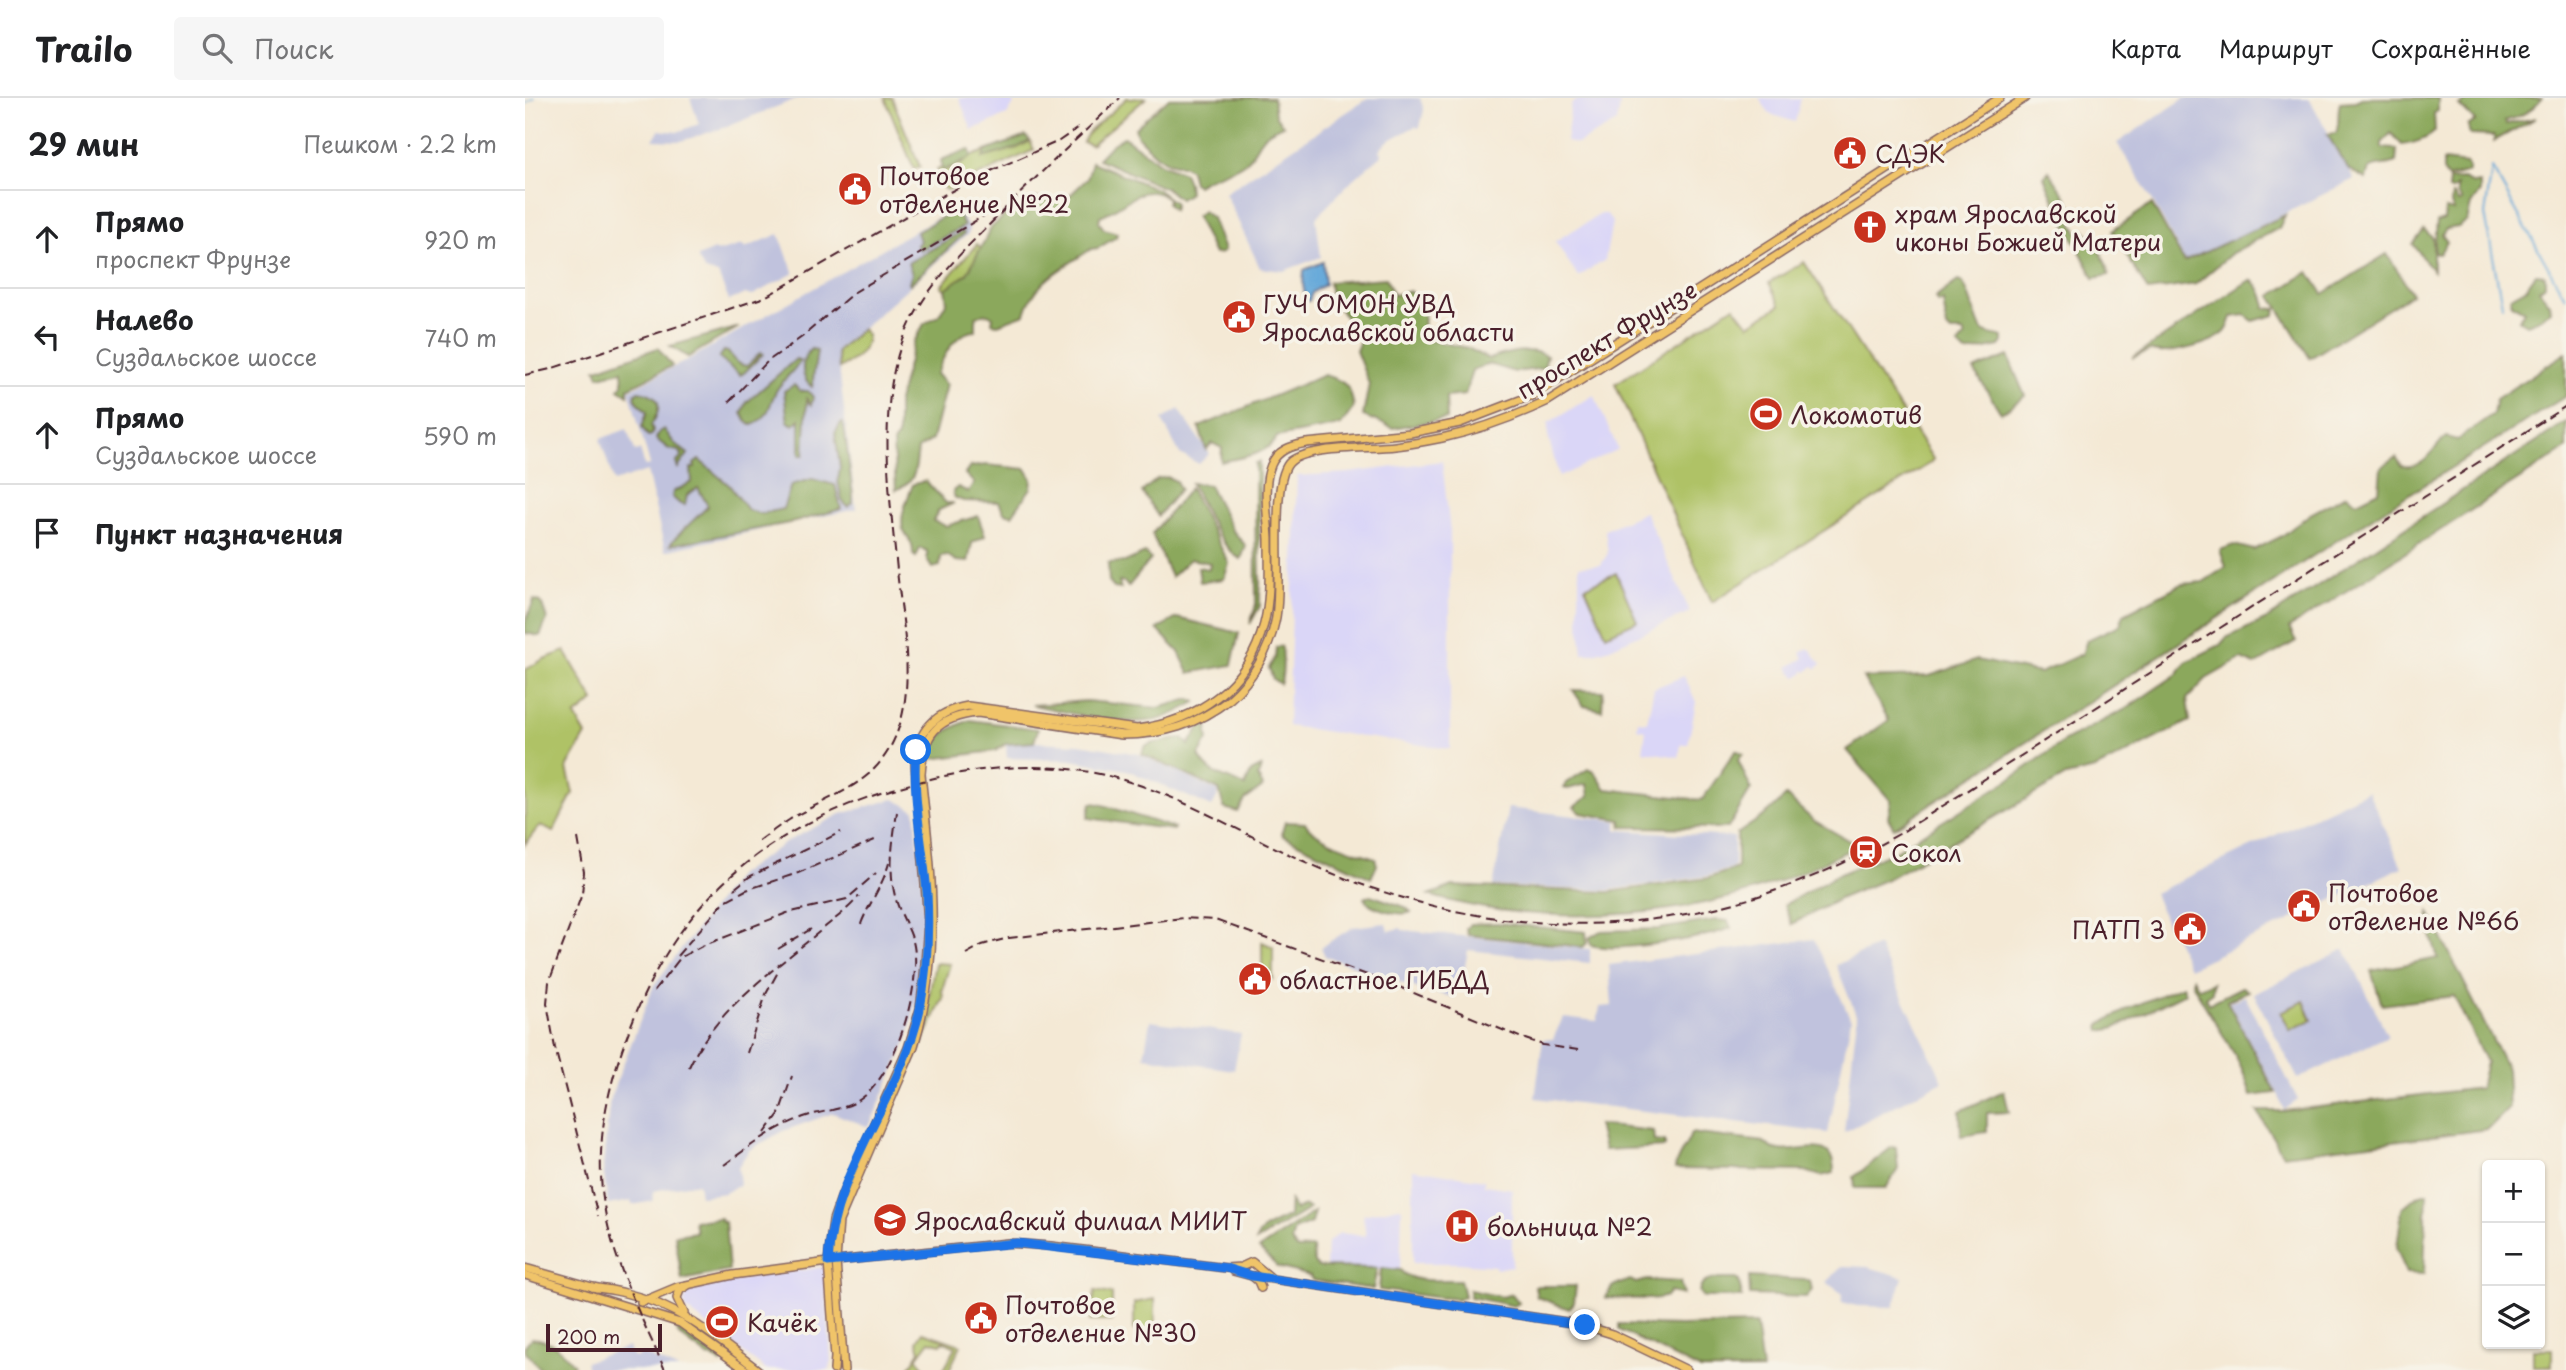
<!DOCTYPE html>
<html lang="ru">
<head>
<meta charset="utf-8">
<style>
  body { margin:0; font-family:"Playpen Sans",sans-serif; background:#f6f6f6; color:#202124 }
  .controls { position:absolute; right:21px; bottom:21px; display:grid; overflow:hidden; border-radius:7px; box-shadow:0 2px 5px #0004 }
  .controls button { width:63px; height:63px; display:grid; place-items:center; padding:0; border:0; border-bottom:2px solid #e0e0e0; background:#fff; color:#202124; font:35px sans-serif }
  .scale { position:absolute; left:21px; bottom:18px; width:116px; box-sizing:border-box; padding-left:7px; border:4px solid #4a1f2b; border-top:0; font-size:19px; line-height:24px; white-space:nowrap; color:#4a1f2b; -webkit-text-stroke:5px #f7f3e8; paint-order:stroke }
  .stop { position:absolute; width:21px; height:21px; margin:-16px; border:5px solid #1a73e8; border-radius:50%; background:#fff }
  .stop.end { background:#1a73e8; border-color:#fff; box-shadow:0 2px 7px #0008 }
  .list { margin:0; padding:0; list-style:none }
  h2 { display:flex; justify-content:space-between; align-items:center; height:91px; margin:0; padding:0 28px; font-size:30px }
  h2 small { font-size:23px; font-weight:400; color:#757577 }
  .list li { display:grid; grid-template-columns:46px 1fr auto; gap:21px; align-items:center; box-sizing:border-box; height:98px; padding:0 28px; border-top:2px solid #e0e0e0 }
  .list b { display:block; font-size:26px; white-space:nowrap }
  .list p { margin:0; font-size:23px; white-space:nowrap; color:#757577 }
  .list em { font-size:23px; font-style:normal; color:#757577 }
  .icon { flex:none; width:38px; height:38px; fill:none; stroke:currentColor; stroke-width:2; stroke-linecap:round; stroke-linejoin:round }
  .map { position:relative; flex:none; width:2041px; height:1272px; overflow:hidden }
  header { display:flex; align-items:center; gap:42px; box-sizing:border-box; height:98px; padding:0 35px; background:#fff; border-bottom:2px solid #e0e0e0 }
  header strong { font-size:33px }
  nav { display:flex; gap:38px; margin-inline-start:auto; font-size:24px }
  .search { width:490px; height:63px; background:#f6f6f6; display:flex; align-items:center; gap:18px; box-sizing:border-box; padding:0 24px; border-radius:7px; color:#757577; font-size:26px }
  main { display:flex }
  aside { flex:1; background:#fff }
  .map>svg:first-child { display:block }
</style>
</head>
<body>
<header>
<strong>Trailo</strong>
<div class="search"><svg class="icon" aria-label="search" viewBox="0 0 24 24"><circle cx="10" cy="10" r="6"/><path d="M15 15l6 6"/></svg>Поиск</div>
<nav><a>Карта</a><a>Маршрут</a><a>Сохранённые</a></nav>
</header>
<main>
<aside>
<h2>29 мин<small>Пешком · 2.2 km</small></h2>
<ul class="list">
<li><svg class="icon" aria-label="ahead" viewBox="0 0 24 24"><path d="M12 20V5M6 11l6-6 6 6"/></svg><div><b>Прямо</b><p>проспект Фрунзе</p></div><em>920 m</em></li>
<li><svg class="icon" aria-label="left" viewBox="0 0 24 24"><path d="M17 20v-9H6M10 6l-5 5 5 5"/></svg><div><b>Налево</b><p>Суздальское шоссе</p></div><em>740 m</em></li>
<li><svg class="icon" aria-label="ahead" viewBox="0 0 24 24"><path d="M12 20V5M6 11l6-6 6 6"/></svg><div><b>Прямо</b><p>Суздальское шоссе</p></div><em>590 m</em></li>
<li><svg class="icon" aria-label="arrive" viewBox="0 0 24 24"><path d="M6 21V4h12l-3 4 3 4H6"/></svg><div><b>Пункт назначения</b></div></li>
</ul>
</aside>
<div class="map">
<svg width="2041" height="1272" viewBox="0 0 2041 1272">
  <rect width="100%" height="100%" fill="#f7f3e8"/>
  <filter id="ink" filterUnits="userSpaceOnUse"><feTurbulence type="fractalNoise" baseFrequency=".0143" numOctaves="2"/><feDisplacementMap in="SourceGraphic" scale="14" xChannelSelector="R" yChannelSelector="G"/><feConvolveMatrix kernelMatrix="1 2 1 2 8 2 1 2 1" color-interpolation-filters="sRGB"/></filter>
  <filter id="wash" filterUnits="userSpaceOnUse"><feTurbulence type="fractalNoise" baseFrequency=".00686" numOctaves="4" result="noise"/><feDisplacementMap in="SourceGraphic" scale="28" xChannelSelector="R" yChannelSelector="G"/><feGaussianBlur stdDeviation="1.57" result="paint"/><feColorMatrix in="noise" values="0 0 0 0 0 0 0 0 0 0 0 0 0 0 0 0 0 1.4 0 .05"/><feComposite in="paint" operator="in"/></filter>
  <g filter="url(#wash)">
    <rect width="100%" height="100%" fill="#f4e9d5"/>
    <g fill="#dad6f7">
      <polygon points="434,0 486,0 489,6 482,17 447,32"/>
      <polygon points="1056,0 1090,0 1095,7 1092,24 1052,46 1041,44 1046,6"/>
      <polygon points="1234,0 1276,0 1270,24 1245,16"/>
      <polygon points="1076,116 1082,116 1087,124 1080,162 1053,179 1030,143"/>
      <polygon points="1069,297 1093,351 1034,379 1023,338 1023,325"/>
      <polygon points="917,363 925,433 925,651 763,628 772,378 823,375"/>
      <polygon points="1120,414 1165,514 1085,550 1069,555 1058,555 1054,522 1054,468 1076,467 1083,455 1080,432"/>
      <polygon points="1281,551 1285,551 1296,566 1291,571 1289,568 1281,574 1279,572 1278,576 1271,579 1263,569 1279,560 1276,555"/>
      <polygon points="1159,578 1171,604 1163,646 1156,646 1154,659 1118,653 1121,632 1112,630 1113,623 1122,624 1129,590"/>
      <polygon points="888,1071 959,1082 959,1087 987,1091 987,1168 971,1171 970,1168 934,1165 888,1165"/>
      <polygon points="874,1109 877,1110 875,1172 801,1171 802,1145 815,1135 841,1138 838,1117"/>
      <polygon points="300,1169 306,1263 304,1272 241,1272 161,1211 159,1204 163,1193 239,1177"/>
    </g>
    <g fill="#c0c2dd">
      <polygon points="165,0 274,0 195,31 156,43 128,42 134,32 152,34 174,26"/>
      <polygon points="843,0 895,0 899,12 895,29 892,30 891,28 863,43 854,52 857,57 828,81 791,120 796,159 758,173 735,170 700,95"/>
      <polygon points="1660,0 1784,0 1829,81 1661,165 1628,103 1592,45"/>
      <polygon points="428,111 429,113 432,112 444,130 444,135 312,253 331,411 140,453 122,373 89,384 75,341 102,331 110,353 115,352 120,368 125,367 104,292 168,259"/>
      <polygon points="254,136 269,175 226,198 220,196 204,203 193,176 180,173 173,161 173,159 189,152 192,154 217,147 220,150"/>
      <polygon points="654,311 684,356 674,366 655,356 637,322"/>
      <polygon points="509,644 554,646 614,656 694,694 687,709 602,672 546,662 482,660 481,646"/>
      <polygon points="1843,693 1877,769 1664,870 1645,828 1642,828 1629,795"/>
      <polygon points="369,701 390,712 399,814 399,844 394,891 383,940 344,1029 308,1015 258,1033 224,1052 213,1069 215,1086 200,1095 175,1098 173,1085 128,1093 128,1103 107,1107 106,1103 83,1107 78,1069 85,1000 129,887 213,777 263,743 316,716"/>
      <polygon points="983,710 1092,723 1092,732 1209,739 1209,769 1182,778 1082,792 968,788"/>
      <polygon points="861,825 864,833 876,830 877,832 1065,851 1065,865 943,852 938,878 933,881 929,899 897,892 800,858 796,849 828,829"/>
      <polygon points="1289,841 1326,922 1303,1035 1010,1000 1018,941 1028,941 1038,919 1072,923 1075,909 1087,908 1084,867"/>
      <polygon points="1353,848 1418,983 1319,1034 1332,919 1311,867"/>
      <polygon points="1820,851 1863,938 1773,981 1729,896"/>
      <polygon points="1720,898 1773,1002 1759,1012 1754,998 1704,904"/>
      <polygon points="625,923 716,936 709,972 619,959"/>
      <polygon points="1318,1168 1343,1169 1378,1179 1369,1209 1332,1208 1316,1204 1318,1196 1301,1184"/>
      <polygon points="103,1249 109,1260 118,1256 154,1272 62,1272 60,1264"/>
    </g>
    <g fill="#afc266" stroke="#7c7048" stroke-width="2">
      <polygon points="360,0 367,0 395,69 389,71"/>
      <polygon points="602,0 621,0 566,47 558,44 563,35"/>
      <polygon points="505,43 509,52 423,92 419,91 412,72 417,69 418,73 436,66 447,58 461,53 459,59 492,50"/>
      <polygon points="452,146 456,150 442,176 420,191 416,188"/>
      <polygon points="1279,164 1408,361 1407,364 1187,504 1090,286 1209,208 1224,227 1255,207 1244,185"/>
      <path d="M 337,231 L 342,237 C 342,255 329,262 314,270 L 312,253 Z"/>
      <polygon points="1091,475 1112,523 1081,537 1060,489"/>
      <polygon points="40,553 69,603 50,618 61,637 42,670 48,695 28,734 15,727 0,746 0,572 19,561"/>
      <polygon points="737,844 748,849 748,881 740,882 737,877"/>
      <polygon points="410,865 425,866 417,892 418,900 379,985 376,986 399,926"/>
      <polygon points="1779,903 1787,922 1765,932 1756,914"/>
      <polygon points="570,1193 587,1196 587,1223 565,1223"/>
      <polygon points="630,1201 630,1236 615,1237 614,1232 609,1232 609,1205"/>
      <polygon points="398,1234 436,1247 424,1272 418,1272 431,1249 418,1243 416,1246 405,1243 392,1260 401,1272 383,1272 395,1253 392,1243"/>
      <rect x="2008" y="1251" width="19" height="17"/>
    </g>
    <g fill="#8ba85b" stroke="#6a6443" stroke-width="2">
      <path d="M 644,0 L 748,0 L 750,17 L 758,27 C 747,32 738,36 732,48 C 729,52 727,59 723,62 C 708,75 687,76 672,87 L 668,85 L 665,72 L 659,68 L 642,64 L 630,56 L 613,39 L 610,30 Z"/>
      <path d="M 1837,0 L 1913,0 L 1913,13 L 1909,15 L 1910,33 C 1903,41 1887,46 1877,47 L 1866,35 L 1857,45 L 1857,50 L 1872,51 L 1871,64 C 1862,68 1852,66 1844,71 L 1841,81 L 1823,71 L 1802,36 L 1811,35 C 1815,25 1812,15 1815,4 L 1830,3 Z"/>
      <path d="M 1946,0 L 2017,0 C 2006,14 1996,18 1980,23 L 1981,26 L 2011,20 L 1969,43 L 1969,38 L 1945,37 L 1943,28 L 1950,23 L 1934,7 Z"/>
      <polygon points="501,38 505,43 492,50 458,60 461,53"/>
      <polygon points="599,39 636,66 659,75 663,85 664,95 655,101 642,91 573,61 586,47"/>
      <path d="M 444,51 L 447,58 C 438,66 428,67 417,73 L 416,62 Z"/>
      <polygon points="1918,63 1942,66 1944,74 1923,80 1918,73"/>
      <path d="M 567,64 L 632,91 L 650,105 L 648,112 L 642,106 L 643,100 C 614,82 603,109 575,118 L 574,124 L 579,131 L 592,135 L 591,139 L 573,150 L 566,151 C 539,170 509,182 500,216 L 473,226 L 467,225 L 468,219 L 463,216 L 451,218 L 451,233 C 430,233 418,259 411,276 L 421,287 L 407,342 L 393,351 C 390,372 393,382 371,392 L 368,345 L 373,339 L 373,303 L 389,244 L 399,226 L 414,217 L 422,203 L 420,191 L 442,176 L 466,130 L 492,106 L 510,100 L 524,103 L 542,100 L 562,81 Z"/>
      <path d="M 1524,73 L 1551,115 L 1547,125 L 1554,136 L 1559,132 C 1572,144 1580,160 1584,177 L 1569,180 L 1532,109 L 1519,79 Z"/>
      <polygon points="1938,81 1948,86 1955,85 1955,94 1946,107 1942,123 1933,129 1921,131 1917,137 1922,144 1914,156 1909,154 1912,124 1919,122 1920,111 1929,113 1926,106 1927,97 1929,98 1933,104 1937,103 1932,96 1932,88 1928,92 1923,92 1924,82"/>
      <polygon points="1627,106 1659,164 1760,117 1754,130 1707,155 1671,186 1623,193 1587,133"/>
      <polygon points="427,113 432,114 439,128 395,152 392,147 395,143 392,134"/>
      <polygon points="678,113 687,120 699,152 697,155 689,156 671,118"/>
      <polygon points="1899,132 1908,140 1908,173 1888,146"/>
      <polygon points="438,133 439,136 385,186 384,184 387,176 383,165"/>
      <polygon points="1862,156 1887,196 1785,260 1746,198 1784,174 1798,196"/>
      <polygon points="2011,176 2020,177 2020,187 2014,192 2025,206 2026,213 2012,222 2002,226 1994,222 1999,213 1986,206 1986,199 2000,191"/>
      <path d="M 861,180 L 868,197 L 885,193 L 899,208 L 898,241 L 943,250 L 963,261 C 982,255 1004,248 1022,258 L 1019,270 L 990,274 L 964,266 L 947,272 L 940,297 L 921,299 L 922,321 L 868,330 L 838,318 L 844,286 L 831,253 L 836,240 L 806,200 L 804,184 Z"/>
      <path d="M 1725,182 C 1735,186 1738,198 1741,207 L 1739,210 L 1751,211 L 1750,217 L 1728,223 L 1720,217 L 1707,219 C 1705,224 1704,230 1700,234 C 1688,246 1640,259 1625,252 L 1607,260 Z"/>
      <path d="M 1433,183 L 1438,185 C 1444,194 1454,230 1457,232 C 1462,237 1472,237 1478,239 L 1478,244 L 1475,248 L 1441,255 L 1433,247 L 1440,239 L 1438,234 L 1426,234 L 1422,230 L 1418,203 L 1413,205 L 1410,200 Z"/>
      <polygon points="214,229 163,259 145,248"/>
      <polygon points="133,250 147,268 103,290 103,297 94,291 98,286 97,273 74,278 71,271"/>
      <path d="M 286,251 L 292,252 L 287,289 C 275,280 275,261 286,251 Z"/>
      <path d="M 199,253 L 203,254 C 207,261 213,267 222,268 L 235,255 L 238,256 L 219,275 L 215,277 L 194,260 Z"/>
      <path d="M 2041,255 L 2041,298 L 1859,412 L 1369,730 L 1363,720 L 1366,703 L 1322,652 L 1364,622 L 1338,580 L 1404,578 L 1452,562 L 1515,575 L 1557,556 L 1562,542 L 1595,527 L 1599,516 L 1656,486 L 1678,484 L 1701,469 L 1695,452 L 1709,447 L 1729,452 L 1757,438 L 1785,416 L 1821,397 L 1832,404 L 1854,393 L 1856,369 L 1871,359 L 1877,368 C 1904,370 1904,353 1921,339 L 1932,342 L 1968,316 L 1971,301 Z"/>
      <polygon points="1483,258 1500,298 1476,315 1449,272"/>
      <path d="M 271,261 L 275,263 C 269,273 259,281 253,290 C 242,307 248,316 228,327 L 221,323 L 217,315 L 222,304 Z"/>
      <path d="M 799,277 C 820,283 825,287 829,309 L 816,327 L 752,339 C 742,358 715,359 696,364 L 697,350 L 687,345 L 681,352 L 674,329 Z"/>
      <polygon points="269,287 275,293 283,293 288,299 286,307 282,301 279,357 275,357 275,321 269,327 263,324 259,293"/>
      <path d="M 113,293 C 137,296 138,310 126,327 L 128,332 L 127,337 L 123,338 L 117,329 L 122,314 L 111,302 L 110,296 Z"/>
      <polygon points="2041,324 2041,351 1764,530 1771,543 1730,567 1716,561 1681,581 1662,601 1665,623 1570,671 1541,678 1364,780 1316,800 1267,826 1259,807 1312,777 1367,755 1484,682 1541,642 1599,612 1652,576 1661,564 1695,547 1701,540 1742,521"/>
      <polygon points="316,325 318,325 320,335 328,398 328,405 323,409 317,403 313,383 315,369 310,335"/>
      <polygon points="139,331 149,345 163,356 153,370 151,365 156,360 157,356 154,353 144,351 131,341 134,334"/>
      <path d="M 174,362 L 204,387 L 223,412 L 236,416 L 258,411 L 266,387 L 287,381 L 310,387 L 316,411 L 270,424 L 145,447 C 149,439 175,417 183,408 L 173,390 L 162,397 L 160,407 L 155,406 L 147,399 L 148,394 L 167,384 L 166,370 L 170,370 L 169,366 Z"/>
      <polygon points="734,364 735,508 725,526 731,507 730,365"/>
      <polygon points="461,367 501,371 507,381 506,390 487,417 479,415 474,404 438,403 429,399 428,393 433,389 443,394 449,385 440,376 445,369"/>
      <polygon points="642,379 651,383 655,391 633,418 617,394 632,381"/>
      <path d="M 401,383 L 421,405 L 429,405 L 414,412 L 408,423 L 421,428 L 453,418 L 460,438 L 447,445 L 443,464 L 431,463 L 422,457 L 416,458 L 415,468 L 407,470 L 402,462 L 402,453 L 395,450 L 391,459 L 388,457 C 388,440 382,443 378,431 C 374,417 384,398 388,386 Z"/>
      <path d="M 666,385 L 684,387 L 707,432 L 721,448 L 716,461 C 696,452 677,405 666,385 Z"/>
      <polygon points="665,390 704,465 699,481 675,484 673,469 684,471 685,465 665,461 646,479 627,436"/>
      <polygon points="620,455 626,461 603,489 599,484 594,484 596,491 589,490 584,484 583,465 600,464"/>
      <polygon points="9,502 16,504 22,521 15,538 0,535 0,525"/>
      <polygon points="652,520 714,535 707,567 664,575 654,554 632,531"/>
      <path d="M 756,548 C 759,553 758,582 755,586 L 748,581 L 744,570 L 750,559 L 751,549 Z"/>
      <polygon points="1048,592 1078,593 1077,612 1059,608"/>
      <path d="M 665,601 L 671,604 C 659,611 645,619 631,622 C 590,629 546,614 507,607 L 562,603 L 633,610 Z"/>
      <path d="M 445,622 L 513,631 L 509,644 L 481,646 L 470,653 L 406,661 L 401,659 C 411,637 423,631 445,622 Z"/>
      <path d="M 684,623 L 682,634 L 683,642 L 674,657 C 683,678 703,679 720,688 L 726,674 L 736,669 L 733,679 L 738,689 L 720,702 L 713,714 L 699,710 L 694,692 L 617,656 L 619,649 C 626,643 647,643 658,640 L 664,647 L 676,627 Z"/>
      <polygon points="1211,652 1218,656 1213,662 1226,691 1203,730 1097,729 1096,722 1056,715 1049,709 1064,698 1062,686 1043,691 1039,689 1041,685 1063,671 1068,672 1081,691 1177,702"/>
      <path d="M 1261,698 L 1288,722 L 1333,748 C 1297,765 1259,784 1220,795 C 1124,823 1000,826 904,797 L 928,788 L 1083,794 L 1183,780 L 1212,770 L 1212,736 L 1244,714 Z"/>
      <polygon points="566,705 575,706 649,730 648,732 563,720"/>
      <path d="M 760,724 L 780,725 C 791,742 830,753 850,760 L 852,767 L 846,780 L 758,738 L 757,734 Z"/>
      <path d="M 845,797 L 880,809 L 886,814 C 876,819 844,810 839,800 Z"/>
      <polygon points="1904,814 1982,971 1984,1010 1963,1031 1758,1057 1732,1013 1759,1013 1955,990 1961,964 1929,898 1857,907 1846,873 1913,860 1903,828"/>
      <path d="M 1191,822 L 1203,823 L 1206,830 C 1181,840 1090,855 1066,847 L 1064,840 L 1076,833 L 1133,831 Z"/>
      <polygon points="973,825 1061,834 1062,845 1058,849 943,837 941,831 945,826"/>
      <path d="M 1668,880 L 1674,890 L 1688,884 L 1687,894 L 1680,899 L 1683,906 L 1717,889 L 1723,893 L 1702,903 L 1751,995 L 1726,998 C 1716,956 1686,923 1667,884 Z"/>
      <polygon points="1657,888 1660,895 1590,930 1576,933 1575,926 1605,910"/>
      <polygon points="1479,993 1484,1014 1462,1015 1462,1034 1436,1038 1435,1013"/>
      <polygon points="1073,1027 1128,1033 1129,1043 1140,1044 1140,1049 1079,1052"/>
      <path d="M 1166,1035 L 1239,1044 C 1261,1069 1309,1026 1309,1075 L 1296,1078 L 1280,1073 L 1150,1071 C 1151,1058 1163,1048 1166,1035 Z"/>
      <polygon points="1367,1049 1371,1050 1373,1071 1361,1090 1330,1090 1329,1079"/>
      <polygon points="1902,1095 1899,1176 1881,1175 1872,1150 1877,1110 1892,1098"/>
      <path d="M 765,1101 L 770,1112 L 780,1108 L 784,1111 L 731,1143 C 733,1130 752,1125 764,1118 Z"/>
      <polygon points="789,1114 786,1125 769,1132 766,1143 772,1151 788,1150 789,1165 793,1169 852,1170 848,1191 787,1182 785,1178 753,1169 734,1151"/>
      <polygon points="196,1120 197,1124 200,1124 204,1173 157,1182 150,1137 171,1134 169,1123"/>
      <path d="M 856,1170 L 875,1172 C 888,1187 916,1181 935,1182 L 939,1198 L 932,1202 L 926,1199 L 917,1200 L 854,1192 Z"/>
      <polygon points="1224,1179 1280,1182 1285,1183 1287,1192 1281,1199 1225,1197"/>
      <path d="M 1187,1181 L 1210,1181 L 1214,1183 L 1217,1199 L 1178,1199 L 1174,1194 C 1176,1186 1179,1184 1187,1181 Z"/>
      <polygon points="1105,1182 1111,1185 1122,1182 1155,1184 1158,1197 1145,1194 1142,1198 1130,1201 1080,1200 1088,1188"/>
      <polygon points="1010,1188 1051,1188 1049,1205 1044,1211 1012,1199"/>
      <polygon points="944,1192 977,1199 987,1196 994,1205 989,1208 945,1199"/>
      <polygon points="1094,1226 1155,1228 1231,1226 1237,1272 1176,1272 1094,1232"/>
      <polygon points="150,1228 155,1228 198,1262 196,1266 186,1258 183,1259 154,1237"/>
      <path d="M 6,1240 C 26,1241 37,1252 49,1267 L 44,1272 L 16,1272 L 0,1252 L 0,1248 Z"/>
    </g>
    <polygon fill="#64a7d9" stroke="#576382" stroke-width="2" points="798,164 800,186 787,195 784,203 781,203 778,187 779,172"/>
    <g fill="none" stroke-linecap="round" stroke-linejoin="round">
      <g stroke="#64a7d9" stroke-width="2">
        <polyline points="0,6 9,0"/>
        <polyline points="1977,207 1960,116 1967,70 2040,199"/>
      </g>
    </g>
  </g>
  <g filter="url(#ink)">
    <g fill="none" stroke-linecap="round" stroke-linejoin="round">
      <g stroke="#866666" stroke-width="10">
        <g id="major">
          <polyline points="0,1170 71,1190"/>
          <polyline points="708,1173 727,1178 1055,1226 1087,1236 1162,1272"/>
          <polyline points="0,1177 155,1225 221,1272"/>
          <polyline points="727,1178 733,1183 736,1190"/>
          <path d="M 67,1189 C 78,1191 89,1192 100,1195 C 152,1207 191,1239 233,1272"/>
          <polyline points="116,1204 152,1189 208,1177 311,1163 483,1145 526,1148 701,1170 716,1169 727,1164 745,1179"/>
          <polyline points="159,1215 152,1200 155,1192 162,1188"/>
          <path d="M 309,1272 L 310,1259 L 303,1164 L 308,1122 L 317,1097 L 383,950 L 395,911 L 399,879 L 403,824 L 390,664 C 392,632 412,613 443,608 L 612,631 C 673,623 723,588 739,526 C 746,499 744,469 744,441 C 743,419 737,388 746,367 C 752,352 766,348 781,345 L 885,335 L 935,325 L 1008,297 L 1475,0"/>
          <path d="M 319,1272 L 311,1163 L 314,1123 L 389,948 C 418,852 406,774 396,676 C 398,636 412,619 453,615 L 597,637 C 638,637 672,627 705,601 C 727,582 744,553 750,524 C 759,490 743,381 766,363 C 785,348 844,351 870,348 C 886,346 902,343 917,340 C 954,332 989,319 1023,303 L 1500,0"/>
        </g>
      </g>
      <use href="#major" stroke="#f0c469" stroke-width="7"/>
      <g stroke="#4a1f2b" stroke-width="2" stroke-dasharray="10 5" stroke-linecap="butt">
        <polyline points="0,277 25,271 240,199 411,101 468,72 534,43 553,30"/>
        <polyline points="204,304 243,263 277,239 328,195 469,112"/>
        <polyline points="53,740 59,774 57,796 24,884 22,905 30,950 73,1118"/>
        <path d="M 234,743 C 244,736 254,728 264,722 C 292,704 327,694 350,670 C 399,618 378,535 372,472 C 365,401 352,309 378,242 C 397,192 433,158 470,121 C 510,79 553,40 595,0"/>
        <polyline points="209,791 224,779 316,734"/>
        <path d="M 336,826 C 344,805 358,787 364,765"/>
        <polyline points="253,851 286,831"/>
        <polyline points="441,856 457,847 484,840 658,820 690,822 867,886 997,940 1018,947 1053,952"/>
        <polyline points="152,858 200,803 221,792 273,775 352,741"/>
        <polyline points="129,893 156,859 177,848 262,815 322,801 351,775"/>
        <polyline points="222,955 241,896 253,874"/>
        <path d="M 164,969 C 190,912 248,873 294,834 C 308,822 323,812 334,798"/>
        <polyline points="240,1035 254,1016 267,978"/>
        <path d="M 199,1067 C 225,1048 251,1028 282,1018 C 301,1012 321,1012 337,1000 C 371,975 396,889 389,848 C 386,831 374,816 370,798 C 363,770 368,742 372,714"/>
        <path d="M 140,1272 C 112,1209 79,1148 76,1078 C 74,1029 85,983 102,938 C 149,808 234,733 365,692 C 420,675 476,666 533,670 C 622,676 695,725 774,761 C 978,854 1178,848 1374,736 L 2041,308"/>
      </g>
    </g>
  </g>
  <g fill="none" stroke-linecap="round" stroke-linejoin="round" filter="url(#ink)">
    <path stroke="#1a73e8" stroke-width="9" d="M 391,652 C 387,700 398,748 402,795 C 404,833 402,873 395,911 C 376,999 307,1072 303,1164 L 492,1145 L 701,1170 L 727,1178 L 1060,1227"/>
  </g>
  <defs>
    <g id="civic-disc" transform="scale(1.75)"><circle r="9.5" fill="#c8321e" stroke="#f7f3e8"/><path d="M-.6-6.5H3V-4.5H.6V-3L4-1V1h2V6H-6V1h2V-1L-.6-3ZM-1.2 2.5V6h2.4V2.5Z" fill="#fff"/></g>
    <g id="church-disc" transform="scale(1.75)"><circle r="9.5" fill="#c8321e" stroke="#f7f3e8"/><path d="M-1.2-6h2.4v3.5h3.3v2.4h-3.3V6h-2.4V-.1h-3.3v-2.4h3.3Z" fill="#fff"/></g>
    <g id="stadium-disc" transform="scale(1.75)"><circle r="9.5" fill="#c8321e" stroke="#f7f3e8"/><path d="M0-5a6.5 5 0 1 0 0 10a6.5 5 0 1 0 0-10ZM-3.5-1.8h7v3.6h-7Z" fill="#fff"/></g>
    <g id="station-disc" transform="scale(1.75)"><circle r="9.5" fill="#c8321e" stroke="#f7f3e8"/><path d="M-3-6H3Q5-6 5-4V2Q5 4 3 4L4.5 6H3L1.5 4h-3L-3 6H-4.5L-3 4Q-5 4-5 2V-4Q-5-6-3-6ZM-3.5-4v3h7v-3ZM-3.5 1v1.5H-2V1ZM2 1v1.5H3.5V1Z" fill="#fff"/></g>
    <g id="university-disc" transform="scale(1.75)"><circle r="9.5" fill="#c8321e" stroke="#f7f3e8"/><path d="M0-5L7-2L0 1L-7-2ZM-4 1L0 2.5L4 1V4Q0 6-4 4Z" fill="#fff"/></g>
    <g id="hospital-disc" transform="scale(1.75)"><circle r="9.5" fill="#c8321e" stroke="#f7f3e8"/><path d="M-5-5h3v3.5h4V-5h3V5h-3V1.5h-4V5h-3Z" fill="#fff"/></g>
  </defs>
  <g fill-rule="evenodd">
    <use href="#civic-disc" x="1325" y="55"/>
    <use href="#civic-disc" x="330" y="91"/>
    <use href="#church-disc" x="1345" y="129"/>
    <use href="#civic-disc" x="714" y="219"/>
    <use href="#stadium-disc" x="1241" y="316"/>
    <use href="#station-disc" x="1341" y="754"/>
    <use href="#civic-disc" x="1779" y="808"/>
    <use href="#civic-disc" x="1665" y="831"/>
    <use href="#civic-disc" x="730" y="881"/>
    <use href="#university-disc" x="365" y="1122"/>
    <use href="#hospital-disc" x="937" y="1128"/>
    <use href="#civic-disc" x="456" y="1220"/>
    <use href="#stadium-disc" x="197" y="1224"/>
  </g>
  <g text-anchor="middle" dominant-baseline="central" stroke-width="7" stroke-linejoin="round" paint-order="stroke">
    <g font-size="24" fill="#4a1f2b" stroke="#f7f3e8" text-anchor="start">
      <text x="1350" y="55">СДЭК</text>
      <text x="354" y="77">Почтовое<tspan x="354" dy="28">отделение №22</tspan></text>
      <text x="1370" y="115">храм Ярославской<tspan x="1370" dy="28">иконы Божией Матери</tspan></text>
      <text x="738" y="205">ГУЧ ОМОН УВД<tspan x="738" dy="28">Ярославской области</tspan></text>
      <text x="1266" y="316">Локомотив</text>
      <text x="1366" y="754">Сокол</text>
      <text x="1803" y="794">Почтовое<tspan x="1803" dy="28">отделение №66</tspan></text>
      <text x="1640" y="831" text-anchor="end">ПАТП 3</text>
      <text x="754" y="881">областное ГИБДД</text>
      <text x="390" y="1122">Ярославский филиал МИИТ</text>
      <text x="962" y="1128">больница №2</text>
      <text x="480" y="1206">Почтовое<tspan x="480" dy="28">отделение №30</tspan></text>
      <text x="222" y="1224">Качёк</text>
    </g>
    <g font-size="24" fill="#4a1f2b" stroke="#f7f3e8">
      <text transform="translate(1081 241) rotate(-31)">проспект Фрунзе</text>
    </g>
  </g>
</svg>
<div class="controls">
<button>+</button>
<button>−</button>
<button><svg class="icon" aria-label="layers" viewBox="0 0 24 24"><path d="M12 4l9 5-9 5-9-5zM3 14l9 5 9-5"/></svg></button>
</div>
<div class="scale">200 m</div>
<div class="stop" style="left:391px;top:652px"></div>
<div class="stop end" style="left:1060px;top:1227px"></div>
</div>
</main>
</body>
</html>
